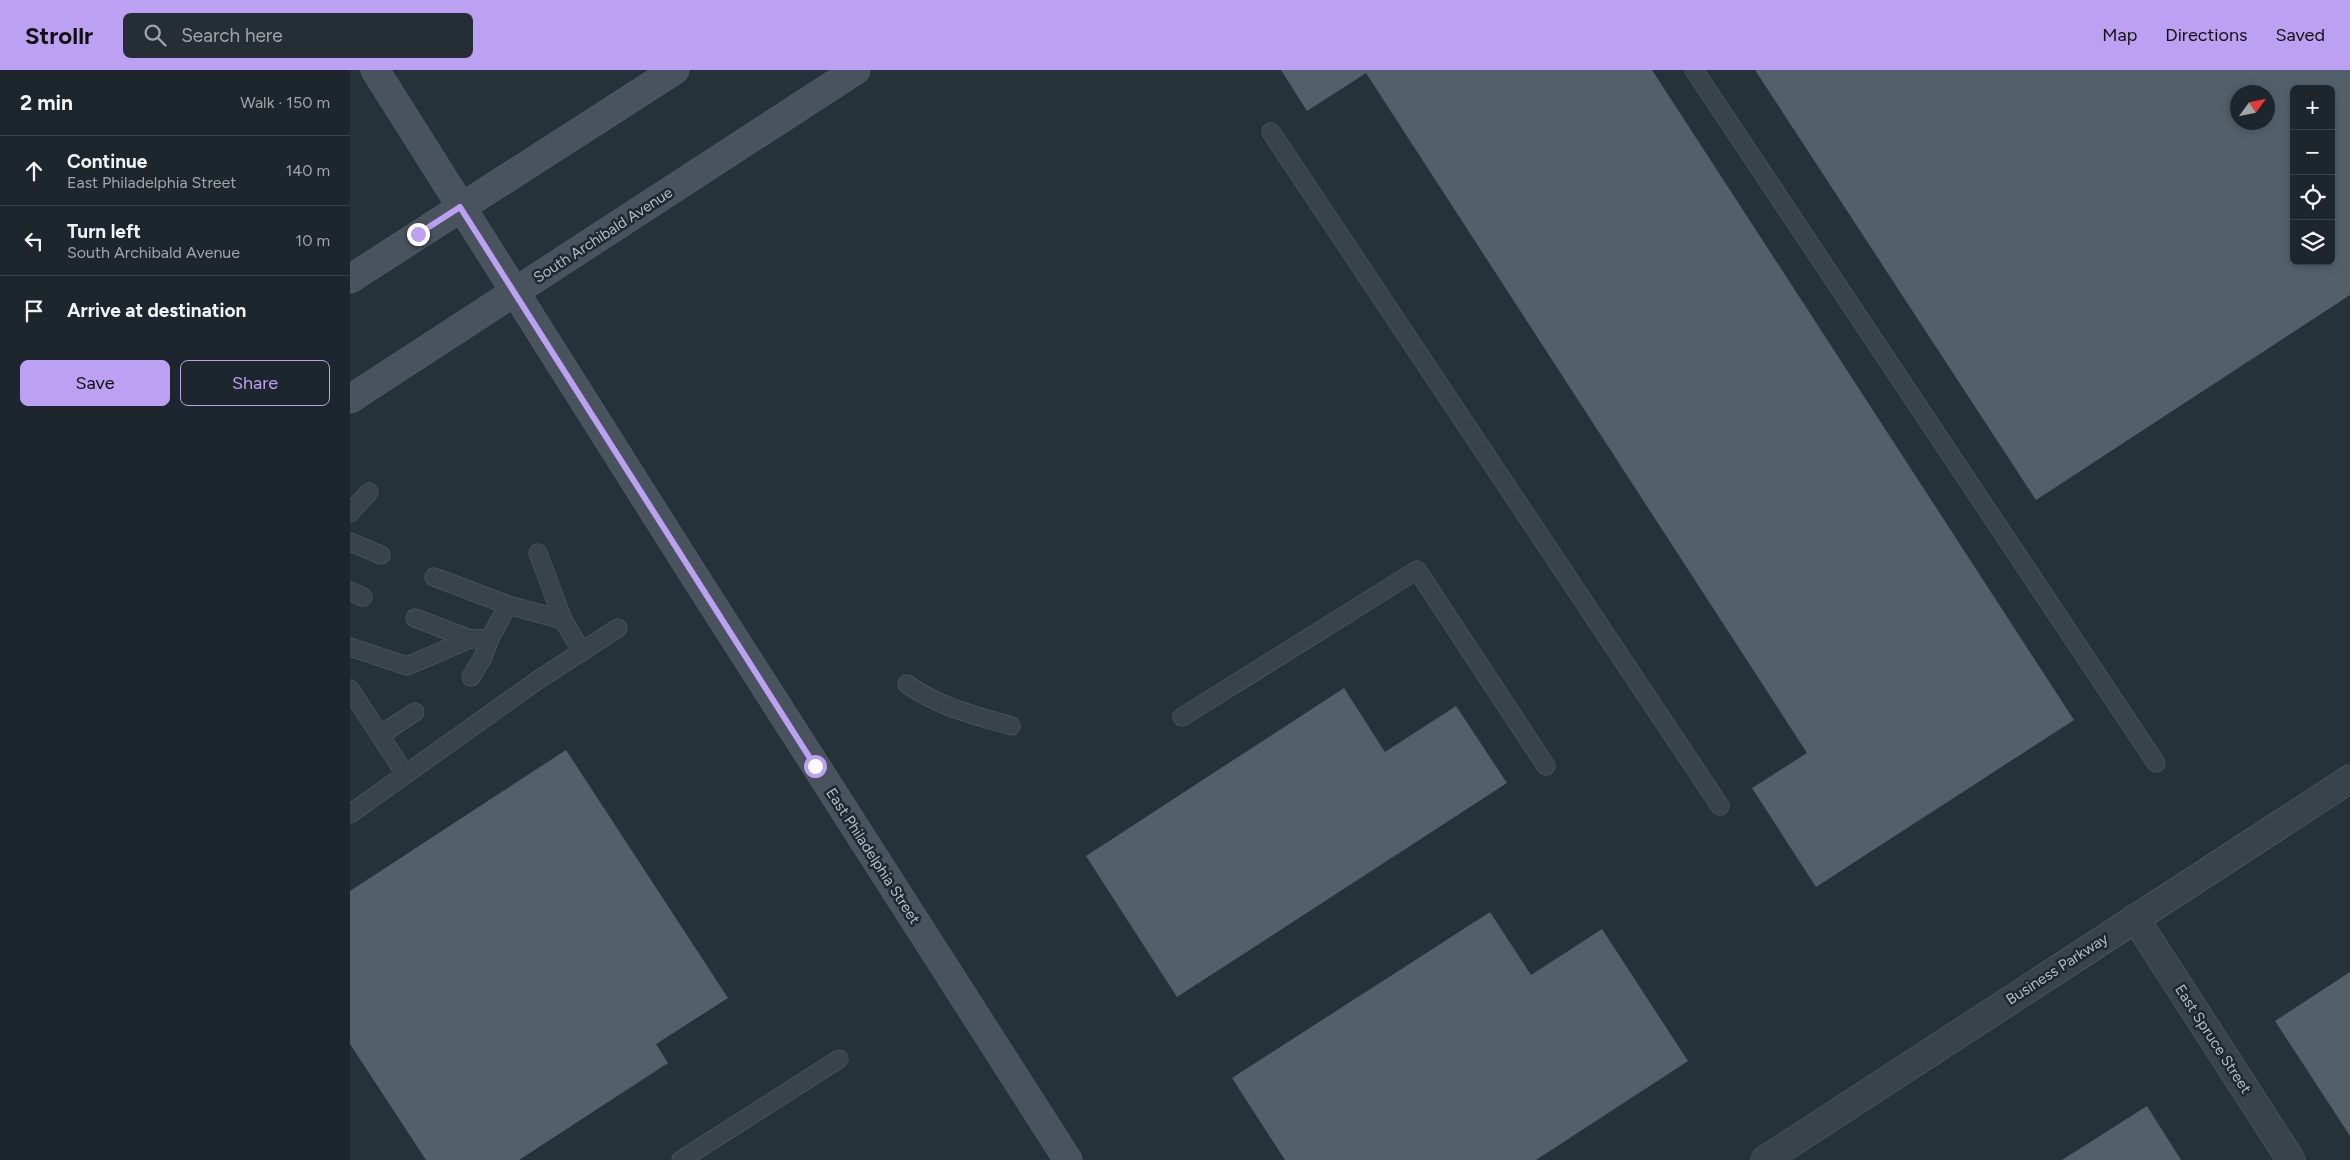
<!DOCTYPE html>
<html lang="en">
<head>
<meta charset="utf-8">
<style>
  body { margin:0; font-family:Figtree,sans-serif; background:#252e34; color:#f1f3f6 }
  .controls { position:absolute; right:15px; top:15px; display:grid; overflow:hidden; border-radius:8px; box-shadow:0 2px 8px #0003 }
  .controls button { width:45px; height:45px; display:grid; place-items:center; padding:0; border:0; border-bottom:1px solid #3a4348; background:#1c262c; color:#f1f3f6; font:25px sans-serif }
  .compass { position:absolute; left:1880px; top:15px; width:45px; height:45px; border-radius:50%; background:#1c262c; box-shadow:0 2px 8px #0003; rotate:57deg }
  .stop { position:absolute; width:15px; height:15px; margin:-11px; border:4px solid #bca0f2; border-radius:50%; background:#fff }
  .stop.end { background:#bca0f2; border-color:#fff; box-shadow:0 1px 5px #0008 }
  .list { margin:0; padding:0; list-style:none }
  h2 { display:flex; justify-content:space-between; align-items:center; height:65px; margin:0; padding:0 20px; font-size:21px }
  h2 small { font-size:16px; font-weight:400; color:#a0a5a9 }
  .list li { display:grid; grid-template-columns:32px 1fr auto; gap:15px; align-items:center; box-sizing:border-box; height:70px; padding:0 20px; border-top:1px solid #3a4348 }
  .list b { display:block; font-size:19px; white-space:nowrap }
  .list p { margin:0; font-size:16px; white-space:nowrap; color:#a0a5a9 }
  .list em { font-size:16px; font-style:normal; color:#a0a5a9 }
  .actions { display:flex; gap:10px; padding:15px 20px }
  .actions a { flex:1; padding:11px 0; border:1px solid #bca0f2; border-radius:8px; text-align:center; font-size:18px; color:#bca0f2 }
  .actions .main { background:#bca0f2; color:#111 }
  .icon { flex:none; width:28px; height:28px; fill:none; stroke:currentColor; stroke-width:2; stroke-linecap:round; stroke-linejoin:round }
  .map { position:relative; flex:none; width:2000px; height:1090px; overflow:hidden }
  header { display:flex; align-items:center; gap:30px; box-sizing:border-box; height:70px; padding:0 25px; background:#bca0f2; color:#111 }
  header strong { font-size:24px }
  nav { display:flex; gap:28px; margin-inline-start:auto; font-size:18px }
  .search { width:350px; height:45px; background:#252e34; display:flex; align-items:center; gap:12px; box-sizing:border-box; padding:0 18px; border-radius:8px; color:#a0a5a9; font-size:19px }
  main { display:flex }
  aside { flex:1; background:#1c262c }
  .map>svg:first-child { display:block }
</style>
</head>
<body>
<header>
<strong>Strollr</strong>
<div class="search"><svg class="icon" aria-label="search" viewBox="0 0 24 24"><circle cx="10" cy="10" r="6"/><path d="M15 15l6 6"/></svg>Search here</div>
<nav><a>Map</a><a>Directions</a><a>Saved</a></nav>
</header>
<main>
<aside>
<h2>2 min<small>Walk · 150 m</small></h2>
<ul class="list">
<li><svg class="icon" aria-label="ahead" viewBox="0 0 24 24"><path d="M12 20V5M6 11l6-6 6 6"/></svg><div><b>Continue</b><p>East Philadelphia Street</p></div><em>140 m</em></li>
<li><svg class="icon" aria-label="left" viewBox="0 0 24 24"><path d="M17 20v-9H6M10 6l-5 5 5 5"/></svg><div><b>Turn left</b><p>South Archibald Avenue</p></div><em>10 m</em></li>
<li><svg class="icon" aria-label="arrive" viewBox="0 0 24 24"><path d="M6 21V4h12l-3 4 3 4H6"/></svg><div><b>Arrive at destination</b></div></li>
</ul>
<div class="actions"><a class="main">Save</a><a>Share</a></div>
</aside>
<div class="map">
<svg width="2000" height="1090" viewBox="0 0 2000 1090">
  <rect width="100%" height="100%" fill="#26323a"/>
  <g fill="#53606a" fill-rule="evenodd">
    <polygon points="931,0 1302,0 1724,650 1466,817 1402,718 1457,683 1016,3 957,41"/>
    <path d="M 1405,0 L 2000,0 L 2000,225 L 1686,430 ZM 1944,19 L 1981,19 L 1981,191 L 1944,191 ZM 1888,22 L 1918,22 L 1918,52 L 1888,52 Z"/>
    <polygon points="994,618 1035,682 1106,636 1157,713 827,927 736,786"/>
    <polygon points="216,680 378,928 306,974 318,993 169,1090 76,1090 0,974 0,821"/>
    <polygon points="1140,842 1181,905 1252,859 1338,991 1186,1090 935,1090 882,1008"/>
    <polygon points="2000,902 2000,1066 1925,951"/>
    <polygon points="1797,1036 1831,1090 1712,1090"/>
  </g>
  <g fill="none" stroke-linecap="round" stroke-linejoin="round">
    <g stroke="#576169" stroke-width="19">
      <g id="lane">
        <polyline points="1344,0 1806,693"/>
        <polyline points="921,62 1370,736"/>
        <polyline points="0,443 19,422"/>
        <polyline points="0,472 31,485"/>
        <polyline points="188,483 213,550"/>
        <polyline points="84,507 158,535 213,550 232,582"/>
        <polyline points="0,521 13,527"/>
        <polyline points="65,548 120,569"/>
        <polyline points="0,577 57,596 120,569 140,568 158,535"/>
        <polyline points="121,607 133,587 140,568"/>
        <path d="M 557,614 C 588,637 625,645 661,656"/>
        <polyline points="0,619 55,704"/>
        <polyline points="832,647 1067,500 1196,696"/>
        <polyline points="30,665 65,642"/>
        <polyline points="0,744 188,610 268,558"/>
        <polyline points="331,1090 489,989"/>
      </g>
    </g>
    <g stroke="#576169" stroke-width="29">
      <g id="street">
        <polyline points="1785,848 1941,1090"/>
        <polyline points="1415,1090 2000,709"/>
      </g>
    </g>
    <g stroke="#576169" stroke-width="29">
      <g id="secondary">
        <polyline points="25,0 345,507 718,1090"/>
        <polyline points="0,209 325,0"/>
        <polyline points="0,329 506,0"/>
      </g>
    </g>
    <use href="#lane" stroke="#39434b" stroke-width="18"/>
    <use href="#street" stroke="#39434b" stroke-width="28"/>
    <use href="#secondary" stroke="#48535d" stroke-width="28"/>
  </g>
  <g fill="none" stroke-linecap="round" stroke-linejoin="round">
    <polyline stroke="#bca0f2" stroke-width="6" points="68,164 110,137 465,696"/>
  </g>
  <g text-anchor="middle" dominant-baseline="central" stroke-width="5" stroke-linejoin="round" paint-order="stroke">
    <g font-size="15" fill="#b5bec6" stroke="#1e2830">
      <text transform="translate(253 165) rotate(-33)">South Archibald Avenue</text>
      <text transform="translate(523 786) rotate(57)">East Philadelphia Street</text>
      <text transform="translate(1707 899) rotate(-33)">Business Parkway</text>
      <text transform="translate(1863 969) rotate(57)">East Spruce Street</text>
    </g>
  </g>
</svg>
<div class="controls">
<button>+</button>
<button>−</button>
<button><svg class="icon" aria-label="locate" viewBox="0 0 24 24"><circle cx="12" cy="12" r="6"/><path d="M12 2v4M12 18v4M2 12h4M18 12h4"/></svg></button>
<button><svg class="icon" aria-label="layers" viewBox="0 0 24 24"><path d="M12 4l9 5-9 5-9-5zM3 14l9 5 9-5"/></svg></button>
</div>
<svg class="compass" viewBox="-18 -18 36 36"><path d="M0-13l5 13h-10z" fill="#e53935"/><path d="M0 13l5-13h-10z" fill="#a0a5a9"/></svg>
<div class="stop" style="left:465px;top:696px"></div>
<div class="stop end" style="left:68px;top:164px"></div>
</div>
</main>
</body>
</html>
